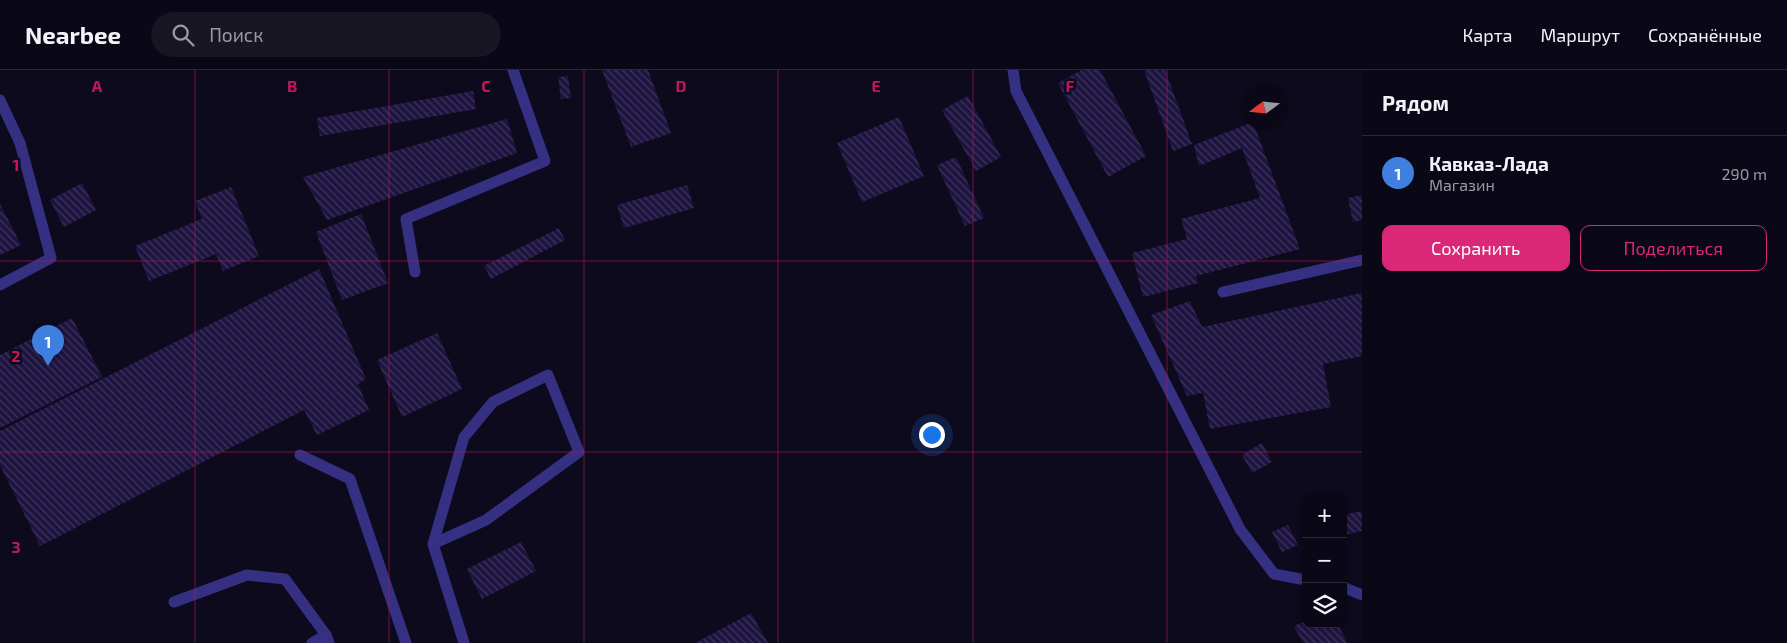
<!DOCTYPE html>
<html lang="ru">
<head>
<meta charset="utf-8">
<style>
  body { margin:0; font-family:"Exo 2",sans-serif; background:#181623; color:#f1f3f6 }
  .controls { position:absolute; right:15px; bottom:15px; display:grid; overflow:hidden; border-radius:10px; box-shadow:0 1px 4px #0004 }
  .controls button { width:45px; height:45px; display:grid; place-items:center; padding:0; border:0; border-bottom:1px solid #2a2935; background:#0a0816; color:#f1f3f6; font:25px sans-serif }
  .compass { position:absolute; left:1242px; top:15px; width:45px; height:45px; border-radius:50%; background:#0a0816; box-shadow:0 1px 4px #0004; rotate:255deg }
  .you { position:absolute; left:931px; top:364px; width:18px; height:18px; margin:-12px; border:4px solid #fff; border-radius:50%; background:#1a73e8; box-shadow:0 0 0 8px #1a73e833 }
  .badge { display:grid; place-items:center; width:32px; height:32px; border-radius:50%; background:#db2777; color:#fff; font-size:16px; font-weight:700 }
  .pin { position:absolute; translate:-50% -41px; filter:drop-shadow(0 1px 2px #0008) }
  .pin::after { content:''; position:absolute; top:26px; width:18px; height:15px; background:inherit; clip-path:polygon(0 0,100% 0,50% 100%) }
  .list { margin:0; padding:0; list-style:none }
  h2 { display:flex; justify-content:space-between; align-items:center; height:65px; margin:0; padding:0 20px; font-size:21px }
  h2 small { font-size:16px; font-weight:400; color:#999aa1 }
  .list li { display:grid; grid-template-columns:32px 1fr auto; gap:15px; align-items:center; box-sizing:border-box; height:75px; padding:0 20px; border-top:1px solid #2a2935 }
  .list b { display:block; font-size:19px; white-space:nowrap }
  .list p { margin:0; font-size:16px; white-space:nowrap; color:#999aa1 }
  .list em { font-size:16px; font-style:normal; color:#999aa1 }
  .actions { display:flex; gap:10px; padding:15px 20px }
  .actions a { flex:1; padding:11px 0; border:1px solid #db2777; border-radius:10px; text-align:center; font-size:18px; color:#db2777 }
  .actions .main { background:#db2777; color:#fff }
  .icon { flex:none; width:28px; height:28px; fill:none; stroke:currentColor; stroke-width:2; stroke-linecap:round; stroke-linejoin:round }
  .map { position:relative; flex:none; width:1362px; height:573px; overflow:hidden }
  header { display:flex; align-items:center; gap:30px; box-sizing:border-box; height:70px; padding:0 25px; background:#0a0816; border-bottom:1px solid #2a2935 }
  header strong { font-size:24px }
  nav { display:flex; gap:28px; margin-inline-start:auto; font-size:18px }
  .search { width:350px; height:45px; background:#181623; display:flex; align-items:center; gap:12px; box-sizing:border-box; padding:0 18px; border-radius:28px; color:#999aa1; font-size:19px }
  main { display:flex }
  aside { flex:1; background:#0a0816 }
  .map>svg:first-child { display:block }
</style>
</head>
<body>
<header>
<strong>Nearbee</strong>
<div class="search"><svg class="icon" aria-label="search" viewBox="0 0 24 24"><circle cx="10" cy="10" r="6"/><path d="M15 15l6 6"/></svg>Поиск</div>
<nav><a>Карта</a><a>Маршрут</a><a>Сохранённые</a></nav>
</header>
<main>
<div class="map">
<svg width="1362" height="573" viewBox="0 0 1362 573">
  <defs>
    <pattern id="building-back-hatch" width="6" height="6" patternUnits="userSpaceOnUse" patternTransform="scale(1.25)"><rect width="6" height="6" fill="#1e1440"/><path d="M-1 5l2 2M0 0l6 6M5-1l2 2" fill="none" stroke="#3e355d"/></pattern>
  </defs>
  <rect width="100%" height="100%" fill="#0e0a1e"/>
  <g fill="url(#building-back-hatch)">
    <polygon points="602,0 648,0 671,63 631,77"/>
    <polygon points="1082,0 1100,0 1146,86 1108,107 1058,13"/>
    <polygon points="1144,0 1165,0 1192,74 1173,81"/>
    <polygon points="568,6 571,28 561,29 558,7"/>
    <polygon points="473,21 476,39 320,66 317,48"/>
    <polygon points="968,26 1001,87 976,101 942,40"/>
    <polygon points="899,47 924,106 862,132 837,73"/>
    <polygon points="507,49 517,83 327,150 303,107"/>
    <polygon points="1253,52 1300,179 1196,206 1198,213 1143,227 1132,183 1187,169 1181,149 1260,128 1242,78 1199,96 1194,75"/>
    <polygon points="956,87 984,148 965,156 937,95"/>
    <polygon points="82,113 96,140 64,157 50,130"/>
    <polygon points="687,115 694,138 624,158 617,135"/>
    <polygon points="231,117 259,186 223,201 216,184 149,211 135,176 202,149 195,131"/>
    <polygon points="1362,125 1362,150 1353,152 1348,128"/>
    <polygon points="0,134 21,175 0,185"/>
    <polygon points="361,144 388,213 342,230 316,162"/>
    <polygon points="559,158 565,170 491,209 484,196"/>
    <polygon points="319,199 366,309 358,314 369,340 317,365 304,340 40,476 0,395 0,361"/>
    <polygon points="1362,223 1362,286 1323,294 1331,337 1210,359 1203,323 1187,326 1151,245 1190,231 1202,257"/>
    <polygon points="72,248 102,307 0,358 0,285"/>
    <polygon points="437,263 462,319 402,347 377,290"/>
    <polygon points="1262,373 1272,392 1252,403 1242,385"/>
    <polygon points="1362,441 1362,461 1343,465 1343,445"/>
    <polygon points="1288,455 1298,475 1282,482 1272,462"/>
    <polygon points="521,472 536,501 482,529 467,499"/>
    <polygon points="751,543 768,573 695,573"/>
    <polygon points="1306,551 1306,554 1338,554 1347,573 1303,573 1294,556"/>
  </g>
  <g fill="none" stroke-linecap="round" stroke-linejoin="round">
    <g stroke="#353081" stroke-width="11">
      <polyline points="1013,0 1016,21 1240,459 1274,504 1306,510"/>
      <polyline points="0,30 20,73 51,188 0,215"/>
      <polyline points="415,202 406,149 545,91 513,0"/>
      <polyline points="1223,222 1362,190"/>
      <polyline points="300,385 350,409 406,573"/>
      <polyline points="433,474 486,450 579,382 548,305 493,332 464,367 433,474 464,573"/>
      <polyline points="1343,517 1362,525"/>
      <polyline points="174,532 247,505 285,509 326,565 329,573"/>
      <polyline points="312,573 326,565"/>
    </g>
  </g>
  <path fill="none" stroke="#c2185b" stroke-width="1" stroke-opacity="0.55" d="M 195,0 L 195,573M 389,0 L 389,573M 584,0 L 584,573M 778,0 L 778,573M 973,0 L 973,573M 1167,0 L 1167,573M 0,191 L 1362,191M 0,382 L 1362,382"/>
  <g font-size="16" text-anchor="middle" font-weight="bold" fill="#c2185b" stroke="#0e0a1e" stroke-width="5" stroke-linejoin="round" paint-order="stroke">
    <text x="97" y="22">A</text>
    <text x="292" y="22">B</text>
    <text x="486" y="22">C</text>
    <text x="681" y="22">D</text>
    <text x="876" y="22">E</text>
    <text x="1070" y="22">F</text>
    <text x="16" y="101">1</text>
    <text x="16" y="292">2</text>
    <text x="16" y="483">3</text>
  </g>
</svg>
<div class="controls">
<button>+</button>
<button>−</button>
<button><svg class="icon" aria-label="layers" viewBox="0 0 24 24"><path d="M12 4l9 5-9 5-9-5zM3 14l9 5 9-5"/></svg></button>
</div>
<svg class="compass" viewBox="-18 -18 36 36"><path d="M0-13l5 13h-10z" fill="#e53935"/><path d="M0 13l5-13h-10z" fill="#999aa1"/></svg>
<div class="you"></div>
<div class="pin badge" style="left:48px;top:296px;background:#3f7fe0">1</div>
</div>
<aside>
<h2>Рядом<small></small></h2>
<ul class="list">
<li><span class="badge" style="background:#3f7fe0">1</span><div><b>Кавказ-Лада</b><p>Магазин</p></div><em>290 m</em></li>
</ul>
<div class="actions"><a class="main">Сохранить</a><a>Поделиться</a></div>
</aside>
</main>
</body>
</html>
